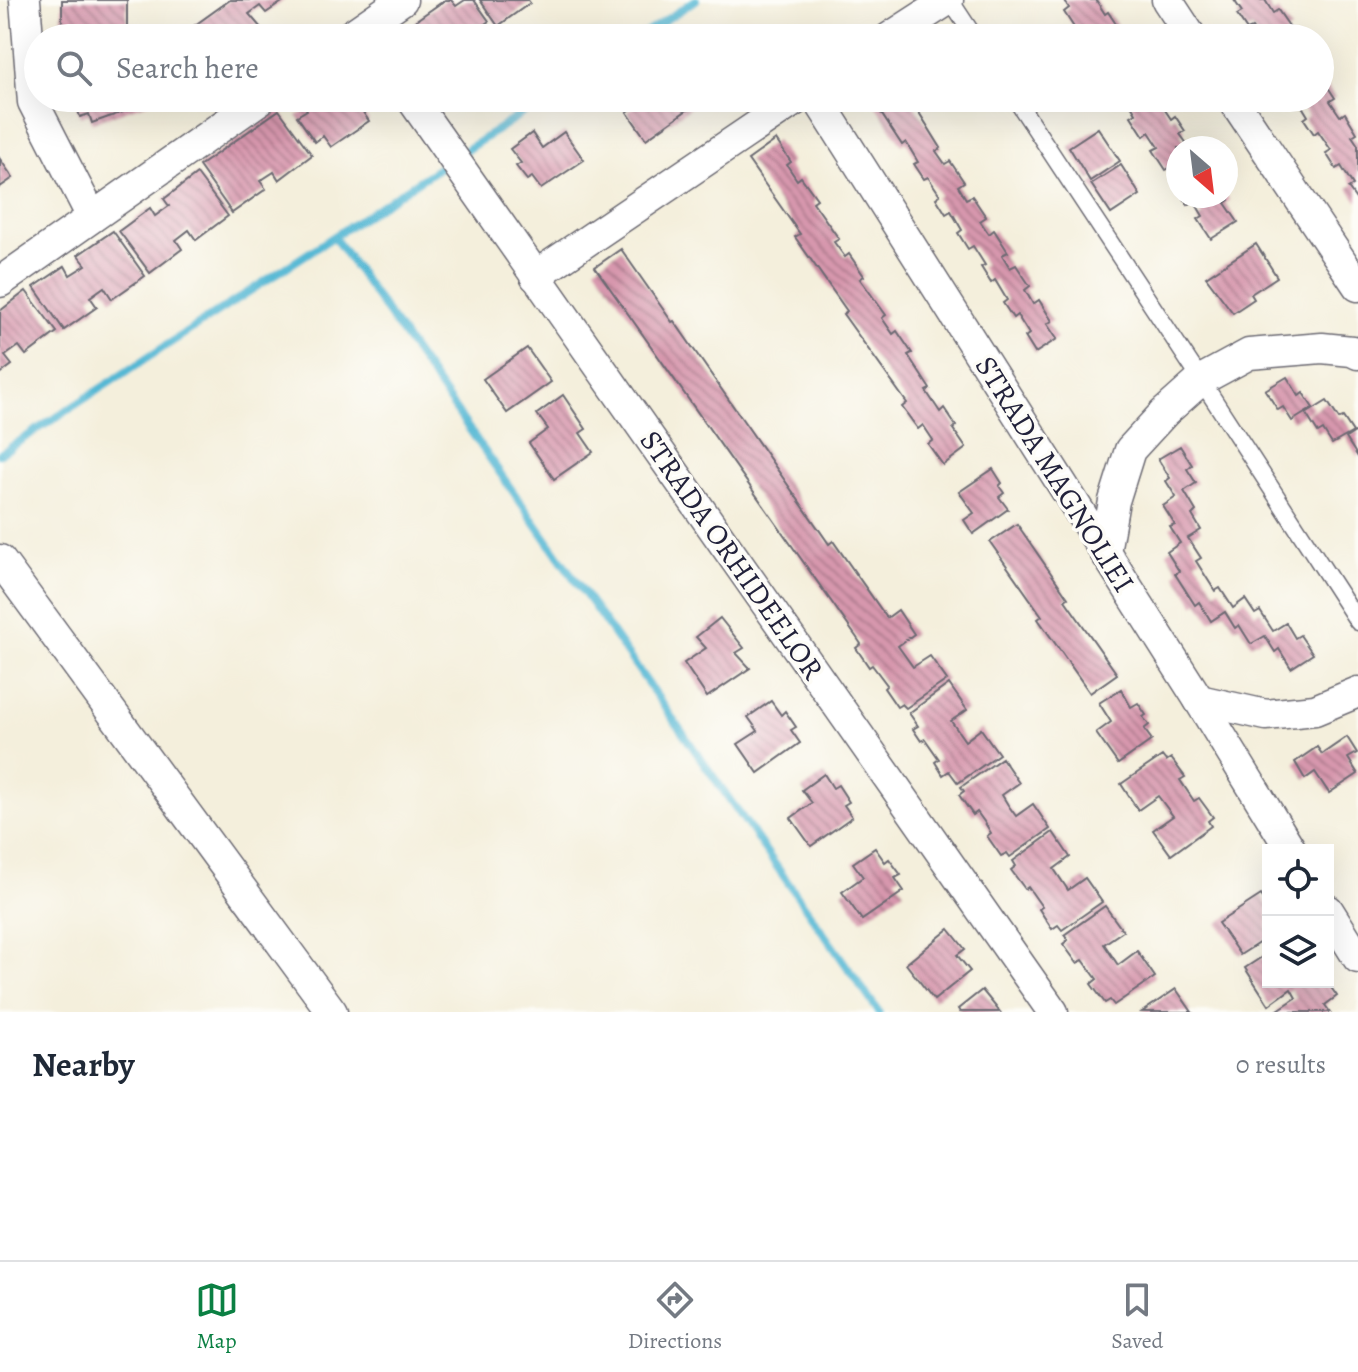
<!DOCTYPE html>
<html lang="en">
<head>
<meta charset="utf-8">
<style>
  body { margin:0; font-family:Alegreya,serif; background:#f2f2f3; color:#1f2937 }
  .controls { position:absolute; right:24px; bottom:24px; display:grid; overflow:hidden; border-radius:0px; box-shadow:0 8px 32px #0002 }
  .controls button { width:72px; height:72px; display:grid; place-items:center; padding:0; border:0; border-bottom:2px solid #e0e1e3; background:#fff; color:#1f2937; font:40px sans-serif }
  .compass { position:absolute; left:1166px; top:136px; width:72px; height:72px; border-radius:50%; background:#fff; box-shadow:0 8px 32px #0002; rotate:152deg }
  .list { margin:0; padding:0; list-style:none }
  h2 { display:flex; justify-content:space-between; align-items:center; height:104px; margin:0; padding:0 32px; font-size:34px }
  h2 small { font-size:26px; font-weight:400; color:#747a83 }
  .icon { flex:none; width:44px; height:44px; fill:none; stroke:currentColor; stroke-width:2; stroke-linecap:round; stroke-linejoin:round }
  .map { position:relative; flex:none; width:1358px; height:1012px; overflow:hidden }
  .search { position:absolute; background:#fff; box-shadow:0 8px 32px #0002; left:24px; right:24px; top:24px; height:88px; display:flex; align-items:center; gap:20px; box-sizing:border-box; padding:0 28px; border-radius:44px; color:#747a83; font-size:30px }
  .sheet { height:248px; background:#fff }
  nav { display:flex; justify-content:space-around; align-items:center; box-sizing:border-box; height:112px; border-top:2px solid #e0e1e3; background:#fff; font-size:22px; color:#747a83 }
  nav a { display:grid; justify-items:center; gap:4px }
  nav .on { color:#0b8043 }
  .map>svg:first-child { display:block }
</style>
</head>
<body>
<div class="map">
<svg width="1358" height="1012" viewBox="0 0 1358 1012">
  <defs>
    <pattern id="building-back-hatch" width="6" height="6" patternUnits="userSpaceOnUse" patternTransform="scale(2)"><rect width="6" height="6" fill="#d797ad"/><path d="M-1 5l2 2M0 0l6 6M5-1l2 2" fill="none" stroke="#ae7b8e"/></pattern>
  </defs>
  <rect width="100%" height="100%" fill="#fdfcf7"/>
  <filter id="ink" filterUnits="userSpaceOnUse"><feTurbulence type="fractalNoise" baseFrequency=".0125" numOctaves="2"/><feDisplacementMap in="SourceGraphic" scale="16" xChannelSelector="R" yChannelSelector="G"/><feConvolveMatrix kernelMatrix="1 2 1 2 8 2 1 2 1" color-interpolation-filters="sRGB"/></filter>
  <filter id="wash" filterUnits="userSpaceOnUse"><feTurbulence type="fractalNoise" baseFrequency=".006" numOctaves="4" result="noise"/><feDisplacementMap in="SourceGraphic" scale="32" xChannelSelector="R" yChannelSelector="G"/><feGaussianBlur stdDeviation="1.8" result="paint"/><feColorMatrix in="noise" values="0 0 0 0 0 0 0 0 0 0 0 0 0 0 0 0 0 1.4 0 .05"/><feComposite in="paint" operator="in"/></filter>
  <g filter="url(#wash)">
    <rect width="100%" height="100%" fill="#f4efdc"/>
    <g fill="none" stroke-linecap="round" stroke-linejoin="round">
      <g stroke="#55b8d4" stroke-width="8">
        <polyline points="638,38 696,0"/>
        <polyline points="460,154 546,98"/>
        <polyline points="334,237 879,1012"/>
        <polyline points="0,454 448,162"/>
      </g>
    </g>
    <g id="blocks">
      <g fill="url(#building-back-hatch)">
        <polygon points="62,0 127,0 127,31 95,30 95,38 62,38"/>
        <polygon points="230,0 285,0 266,13 260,6 249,14 261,28 249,38 233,38 231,35 227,38 177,38"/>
        <polygon points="445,0 451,0 456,6 465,0 474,0 489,21 474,32 479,38 427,38 415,21"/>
        <polygon points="480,0 528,0 530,3 498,26"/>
        <polygon points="1064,0 1096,0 1105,14 1108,12 1118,27 1114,31 1119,38 1088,38 1082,28 1077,32 1064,12 1069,8"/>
        <polygon points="1234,0 1265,0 1273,13 1278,10 1291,29 1286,32 1289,38 1258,38 1252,28 1247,30 1237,15 1242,12"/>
        <polygon points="1322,78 1335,98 1330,101 1340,116 1345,113 1357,133 1352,136 1358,145 1358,202 1348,188 1353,185 1341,166 1336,169 1326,153 1331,150 1318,131 1314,134 1304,119 1308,116 1297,98 1320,98 1320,80"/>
        <polygon points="74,98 147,98 148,103 92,123 89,114 80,117"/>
        <polygon points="309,98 353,98 369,121 331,147 323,136 315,142 297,116 307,110 302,102"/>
        <polygon points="647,98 666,98 673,107 668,98 704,98 646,139 627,112"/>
        <polygon points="871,98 910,98 941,148 936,151 945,164 950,161 964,182 958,186 966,199 972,196 986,217 980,221 989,234 994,230 1008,252 1002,255 1010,268 1016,265 1030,286 1025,290 1033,304 1039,300 1052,321 1047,324 1057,339 1035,353 1025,337 1029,334 1017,315 1013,318 1003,303 1007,300 995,280 991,283 981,267 985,265 973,246 968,249 958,233 962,230 951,211 946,214 936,198 940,195 928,177 924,179 914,164 918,162 906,142 902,145"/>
        <polygon points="1127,98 1157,98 1171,119 1175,116 1185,131 1180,134 1190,148 1178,148 1178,178 1171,167 1166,170 1153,150 1159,147 1149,132 1144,136 1131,116 1136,113"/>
        <polygon points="279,110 312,155 279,180 274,172 260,181 266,189 232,213 199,166"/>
        <polygon points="1098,128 1120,161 1090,181 1069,147"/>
        <polygon points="564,132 584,160 541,189 532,177 527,180 516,166 521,163 510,149 532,133 542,148"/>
        <polygon points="776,140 791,162 787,165 797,180 801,177 817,199 813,202 839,239 834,242 845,257 849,254 864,276 860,279 886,315 882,318 893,334 897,331 912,353 908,355 930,389 926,391 940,412 944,408 956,426 953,429 966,448 943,465 928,444 933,440 923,425 918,429 902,407 907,403 843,314 847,311 795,237 800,234 748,160"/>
        <polygon points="0,159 13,178 0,187"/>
        <polygon points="1121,165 1140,195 1111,214 1091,184"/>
        <polygon points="197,174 228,216 196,240 189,230 176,240 182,249 150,273 119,231 150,208 155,216 169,206 164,199"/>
        <polygon points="1183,196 1227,196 1229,200 1225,203 1238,222 1211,239 1198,219 1203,216 1194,201 1188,205"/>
        <polygon points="113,231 145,276 112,299 104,287 90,297 97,307 64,330 34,287 65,266 70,275 86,265 78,255"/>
        <polygon points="1256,244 1277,277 1251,294 1254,299 1233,313 1206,277"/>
        <polygon points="621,249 672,322 674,321 829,544 833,541 887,618 898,610 914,634 898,646 913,667 930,656 947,680 906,708 902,704 897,707 884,688 887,685 872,665 869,667 856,648 861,644 857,638 595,267"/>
        <polygon points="26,291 57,332 26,355 19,346 5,356 12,365 0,374 0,311"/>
        <polygon points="527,348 551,382 507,413 483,379"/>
        <polygon points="1287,377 1299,396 1303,393 1313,408 1292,421 1283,407 1278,410 1265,390"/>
        <polygon points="563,395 586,429 580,433 593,452 554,479 529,443 548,429 537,414"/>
        <polygon points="1327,401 1339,419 1343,417 1353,432 1332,444 1323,430 1318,433 1306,414"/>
        <polygon points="1358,430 1358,457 1346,438"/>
        <polygon points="1180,446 1192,465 1187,469 1196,483 1184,491 1196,511 1192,515 1201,530 1188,538 1201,558 1196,561 1215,591 1220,588 1233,608 1245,599 1255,614 1260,611 1273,631 1286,623 1295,638 1300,635 1313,654 1291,668 1279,649 1275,652 1265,636 1251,644 1239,625 1235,628 1225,612 1211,621 1199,602 1195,605 1175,574 1179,571 1167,552 1180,543 1170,527 1175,525 1163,506 1176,497 1166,481 1170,478 1158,459"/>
        <polygon points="993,469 1002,483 999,486 1004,493 999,497 1008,509 973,534 964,520 974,513 959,492"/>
        <polygon points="1017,524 1068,598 1065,600 1117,674 1090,693 1038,619 1042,616 990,542"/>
        <polygon points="720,618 744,648 736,653 750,668 707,697 684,663 706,648 696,637"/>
        <polygon points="949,684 967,710 951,721 965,741 981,729 999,754 958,783 949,771 943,775 935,762 939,759 925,739 921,741 913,729 918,726 909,713"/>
        <polygon points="1121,689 1131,707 1138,703 1146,715 1143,717 1149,725 1144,729 1152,740 1118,764 1096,733 1111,722 1099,703"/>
        <polygon points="771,701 781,715 785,711 796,727 791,730 800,743 758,773 738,744 758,731 748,717"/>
        <polygon points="1347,737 1357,753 1348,758 1358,774 1329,793 1315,772 1305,779 1295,762 1317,747 1322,754"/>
        <polygon points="1162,756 1166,761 1171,758 1185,777 1180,780 1194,801 1199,798 1213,817 1208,821 1211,826 1171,855 1153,830 1173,816 1158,796 1138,810 1121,784"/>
        <polygon points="1002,758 1019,783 1002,795 1008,805 1016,816 1033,804 1050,829 1010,857 1007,853 1001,856 987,836 991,833 985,823 977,812 973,815 959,795 964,791 961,787"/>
        <polygon points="824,774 833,788 838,785 849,802 844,805 852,817 811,846 791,818 812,803 802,790"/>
        <polygon points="1053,832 1070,857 1054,869 1068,890 1085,878 1102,902 1062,930 1058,925 1052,929 1039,909 1042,907 1028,887 1025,889 1011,870 1016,866 1013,861"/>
        <polygon points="875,848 885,862 889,859 901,875 895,878 904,891 862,920 842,892 863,877 853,863"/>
        <polygon points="1261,895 1268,905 1268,937 1240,955 1218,923"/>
        <polygon points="1105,906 1123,931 1104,944 1118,965 1137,951 1155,977 1114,1005 1110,1000 1105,1003 1091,984 1097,979 1083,960 1077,963 1063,944 1068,940 1064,935"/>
        <polygon points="949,929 965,949 957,955 970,971 934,1000 906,964"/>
        <polygon points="1268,953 1268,982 1327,982 1337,996 1325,1005 1330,1012 1275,1012 1296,998 1291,989 1269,1005 1245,968"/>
        <polygon points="1176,989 1192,1012 1142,1012"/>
        <polygon points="982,990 1000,1012 960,1012 958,1009"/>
      </g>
    </g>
  </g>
  <g filter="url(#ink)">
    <use href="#blocks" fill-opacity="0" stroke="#6c6a73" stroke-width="2"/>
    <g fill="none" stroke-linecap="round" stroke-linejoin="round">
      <g stroke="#6c6a73" stroke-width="19">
        <g id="service">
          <polyline points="950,0 975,38"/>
          <polyline points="1015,98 1201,380 1358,622"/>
        </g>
      </g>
      <g stroke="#6c6a73" stroke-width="33">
        <g id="minor">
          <polyline points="25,0 33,102 92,217"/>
          <polyline points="1167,0 1192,38"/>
          <polyline points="347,38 402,0"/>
          <polyline points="889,38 948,0"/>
          <polyline points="411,98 1053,1012"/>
          <polyline points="817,98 1199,700 1291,850"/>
          <polyline points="1232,98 1358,286"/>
          <polyline points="535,276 798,98"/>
          <polyline points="0,282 262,98"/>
          <polyline points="1105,552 1114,501 1130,450 1164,413 1201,380 1249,354 1322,348 1352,351 1358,354"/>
          <polyline points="0,560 332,1012"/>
          <polyline points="1199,700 1266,715 1315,710 1358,692"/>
          <polyline points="1328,910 1358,958"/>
        </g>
      </g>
      <use href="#service" stroke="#fff" stroke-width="16"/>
      <use href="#minor" stroke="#fff" stroke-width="30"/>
    </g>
  </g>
  <g text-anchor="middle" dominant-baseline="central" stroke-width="7" stroke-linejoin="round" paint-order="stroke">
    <g font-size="30" fill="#22223b" stroke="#fdfcf7">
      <text transform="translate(1055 474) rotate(58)">STRADA MAGNOLIEI</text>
      <text transform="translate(732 555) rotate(55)">STRADA ORHIDEELOR</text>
    </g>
  </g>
</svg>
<div class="controls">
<button><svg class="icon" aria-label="locate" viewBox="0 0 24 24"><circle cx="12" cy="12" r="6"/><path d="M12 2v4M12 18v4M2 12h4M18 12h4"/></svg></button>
<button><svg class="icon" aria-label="layers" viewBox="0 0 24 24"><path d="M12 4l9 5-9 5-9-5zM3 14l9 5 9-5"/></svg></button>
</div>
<svg class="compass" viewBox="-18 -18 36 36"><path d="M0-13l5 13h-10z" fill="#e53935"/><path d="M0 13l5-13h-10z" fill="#747a83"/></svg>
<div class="search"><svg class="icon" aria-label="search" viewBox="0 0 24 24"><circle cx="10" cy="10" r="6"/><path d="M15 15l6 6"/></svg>Search here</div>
</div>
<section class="sheet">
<h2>Nearby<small>0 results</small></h2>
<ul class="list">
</ul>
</section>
<nav>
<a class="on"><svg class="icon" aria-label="map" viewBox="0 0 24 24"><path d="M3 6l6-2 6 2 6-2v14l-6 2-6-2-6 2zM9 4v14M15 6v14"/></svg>Map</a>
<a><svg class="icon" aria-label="directions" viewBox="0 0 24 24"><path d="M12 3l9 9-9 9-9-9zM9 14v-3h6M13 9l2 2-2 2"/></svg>Directions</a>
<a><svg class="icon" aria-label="saved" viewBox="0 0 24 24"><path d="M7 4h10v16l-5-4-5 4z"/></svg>Saved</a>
</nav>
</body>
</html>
